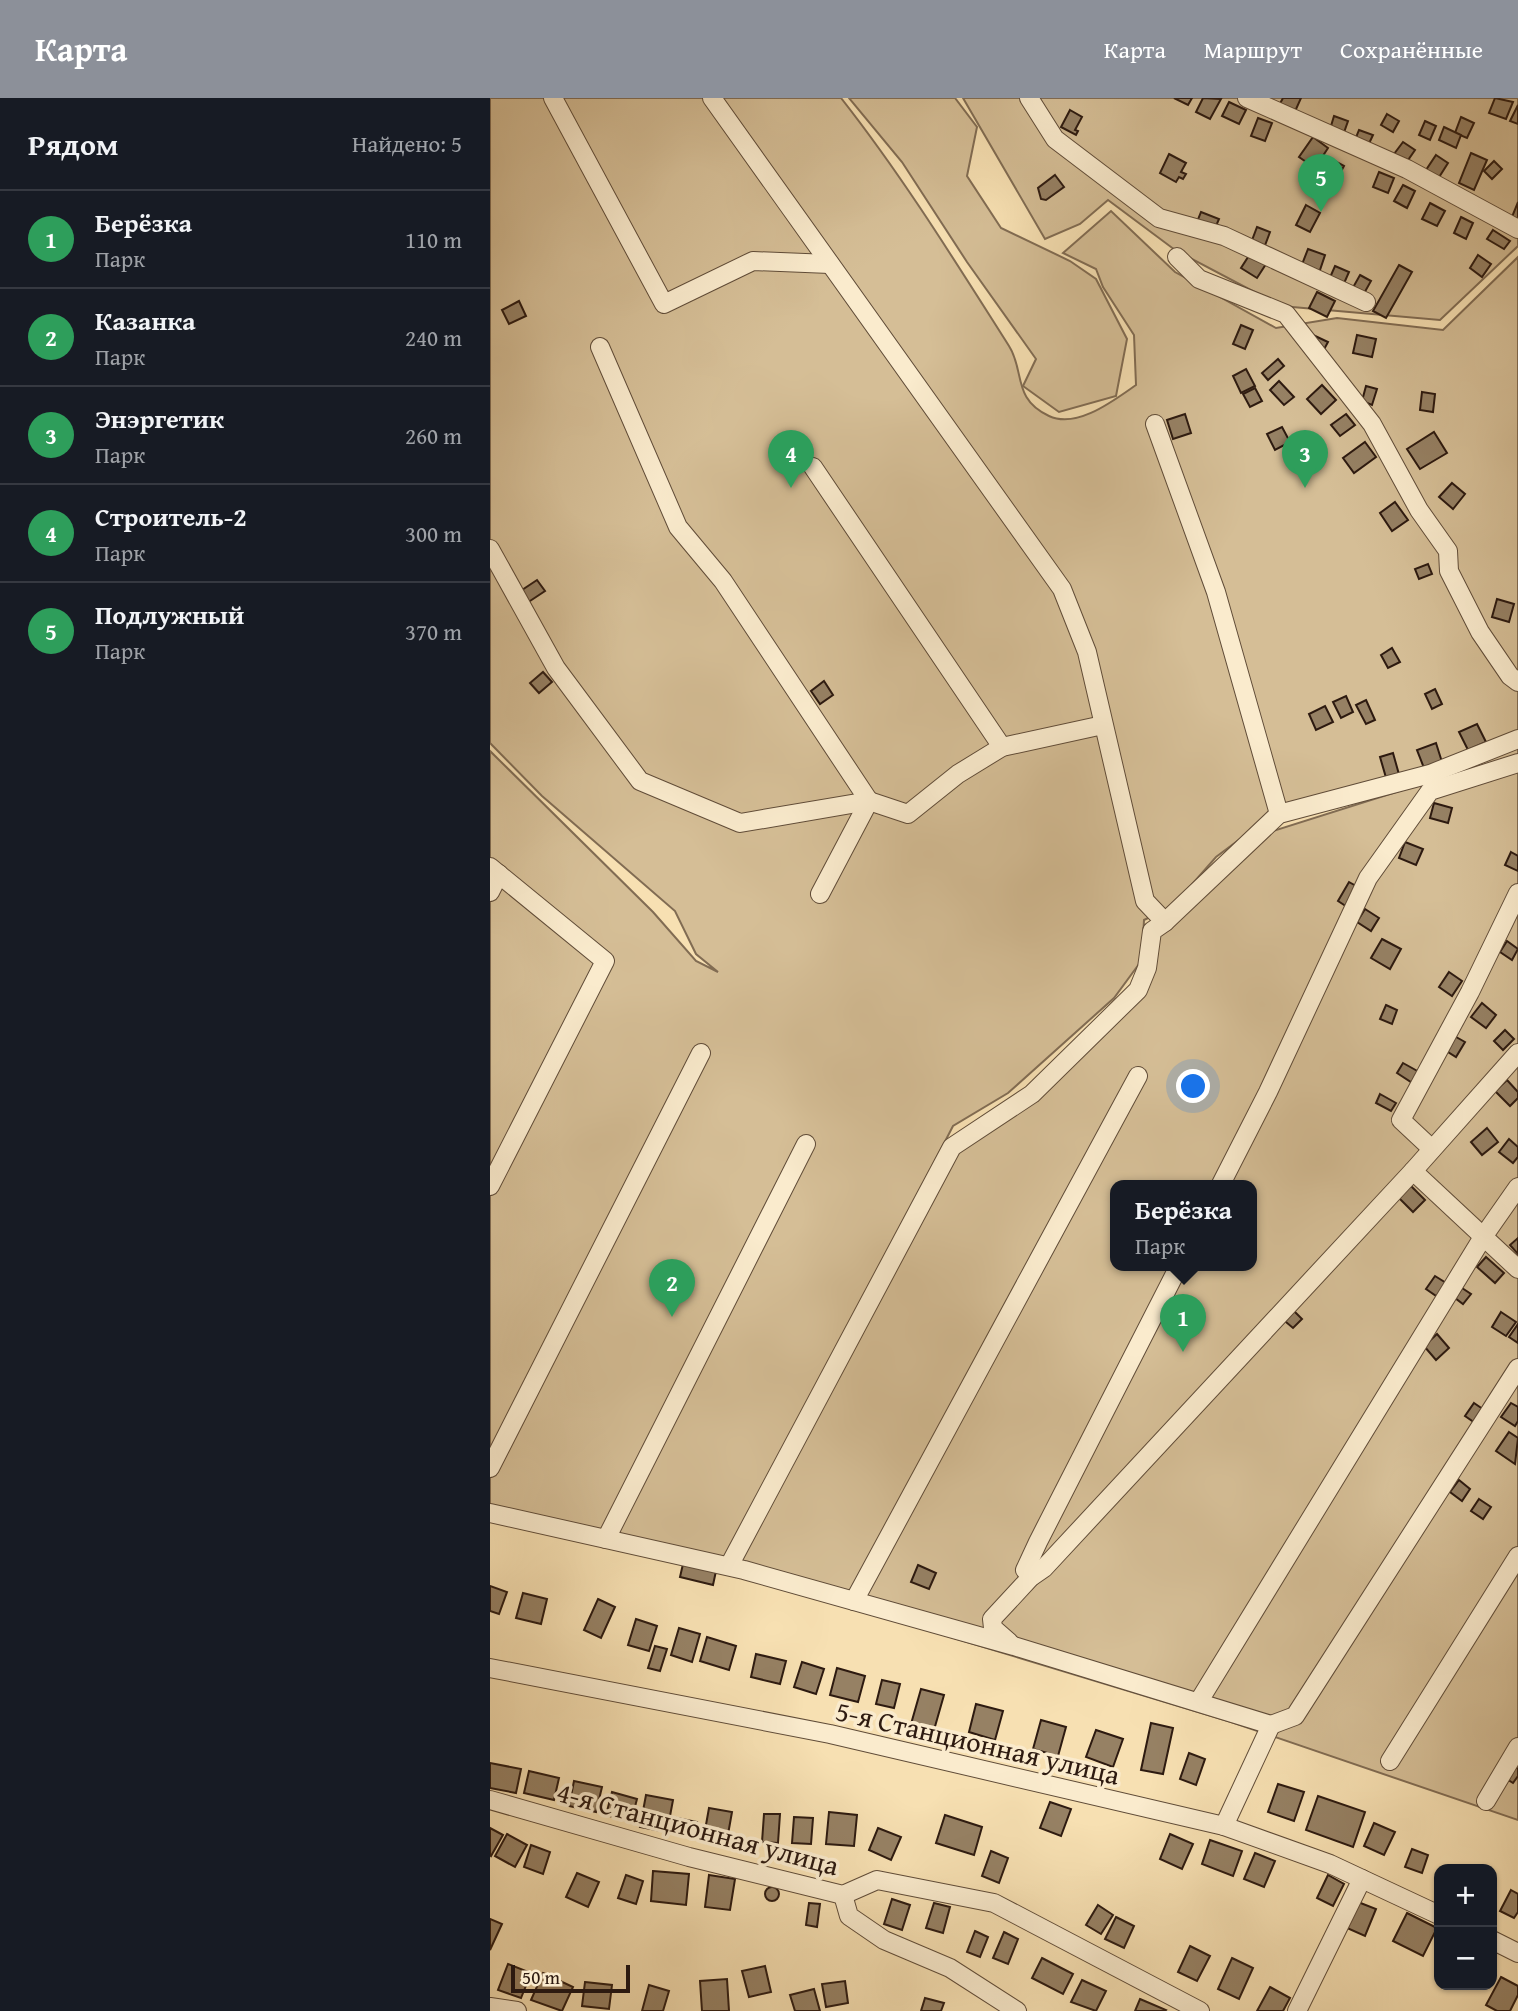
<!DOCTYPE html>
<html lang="ru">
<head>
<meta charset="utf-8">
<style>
  body { margin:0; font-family:"Gentium Book Plus",serif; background:#242831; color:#f1f3f6 }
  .controls { position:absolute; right:21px; bottom:21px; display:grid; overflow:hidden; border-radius:14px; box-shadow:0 2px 5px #0004 }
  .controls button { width:63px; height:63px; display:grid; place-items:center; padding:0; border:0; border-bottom:2px solid #363941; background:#171b24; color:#f1f3f6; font:35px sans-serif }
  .scale { position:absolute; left:21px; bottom:18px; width:119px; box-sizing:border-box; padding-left:7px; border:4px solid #2d1a10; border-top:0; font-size:19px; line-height:24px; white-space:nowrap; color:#2d1a10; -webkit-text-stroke:5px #faebcd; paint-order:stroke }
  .you { position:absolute; left:704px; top:989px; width:24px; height:24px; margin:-18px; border:5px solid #fff; border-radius:50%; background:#1a73e8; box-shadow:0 0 0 10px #1a73e833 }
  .badge { display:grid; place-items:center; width:46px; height:46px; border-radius:50%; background:#8c9099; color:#fff; font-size:23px; font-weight:700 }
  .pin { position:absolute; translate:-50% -58px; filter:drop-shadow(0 2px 4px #0008) }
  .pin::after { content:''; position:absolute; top:37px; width:24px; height:21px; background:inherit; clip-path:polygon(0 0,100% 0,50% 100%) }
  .popup { position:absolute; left:620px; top:1082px; width:147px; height:91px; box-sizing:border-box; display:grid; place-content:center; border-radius:14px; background:#171b24; filter:drop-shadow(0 2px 5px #0005); font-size:23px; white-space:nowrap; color:#9ea1a6 }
  .popup b { font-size:26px; color:#f1f3f6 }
  .popup::after { content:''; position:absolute; left:50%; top:100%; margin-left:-14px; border:14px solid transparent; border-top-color:#171b24 }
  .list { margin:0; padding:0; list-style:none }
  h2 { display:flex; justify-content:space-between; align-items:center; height:91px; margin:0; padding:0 28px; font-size:30px }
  h2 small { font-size:23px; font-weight:400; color:#9ea1a6 }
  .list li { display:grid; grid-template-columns:46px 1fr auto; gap:21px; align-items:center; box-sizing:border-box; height:98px; padding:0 28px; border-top:2px solid #363941 }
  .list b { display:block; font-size:26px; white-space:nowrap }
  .list p { margin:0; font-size:23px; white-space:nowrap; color:#9ea1a6 }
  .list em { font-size:23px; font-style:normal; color:#9ea1a6 }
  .map { position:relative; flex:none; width:1028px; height:1913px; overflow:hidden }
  header { display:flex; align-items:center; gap:42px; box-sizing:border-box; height:98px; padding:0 35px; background:#8c9099; color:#fff }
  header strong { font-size:33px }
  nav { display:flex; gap:38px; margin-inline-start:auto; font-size:24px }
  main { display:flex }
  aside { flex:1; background:#171b24 }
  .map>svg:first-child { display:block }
</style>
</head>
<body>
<header>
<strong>Карта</strong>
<nav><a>Карта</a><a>Маршрут</a><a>Сохранённые</a></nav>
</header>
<main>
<aside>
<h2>Рядом<small>Найдено: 5</small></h2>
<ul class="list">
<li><span class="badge" style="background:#2e9e5b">1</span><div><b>Берёзка</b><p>Парк</p></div><em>110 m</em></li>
<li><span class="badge" style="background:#2e9e5b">2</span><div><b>Казанка</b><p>Парк</p></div><em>240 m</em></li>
<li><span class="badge" style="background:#2e9e5b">3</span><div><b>Энэргетик</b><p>Парк</p></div><em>260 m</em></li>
<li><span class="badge" style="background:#2e9e5b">4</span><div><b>Строитель-2</b><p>Парк</p></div><em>300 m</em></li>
<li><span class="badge" style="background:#2e9e5b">5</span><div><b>Подлужный</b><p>Парк</p></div><em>370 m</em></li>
</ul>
</aside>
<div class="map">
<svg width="1028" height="1913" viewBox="0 0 1028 1913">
  <rect width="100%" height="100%" fill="#f7e0b2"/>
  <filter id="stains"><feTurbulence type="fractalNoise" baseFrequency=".00286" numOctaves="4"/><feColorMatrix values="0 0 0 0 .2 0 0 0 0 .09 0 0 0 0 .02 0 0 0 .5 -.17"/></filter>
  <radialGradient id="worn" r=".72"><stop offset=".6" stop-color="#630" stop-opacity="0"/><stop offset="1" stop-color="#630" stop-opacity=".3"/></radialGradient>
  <g fill="#d5be96" stroke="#816c53" stroke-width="2" fill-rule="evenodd">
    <path d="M 0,0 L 351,0 C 413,79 465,163 519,248 C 535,273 522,301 559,318 C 587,331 623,303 646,287 L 644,237 L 613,189 L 606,171 L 573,155 L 621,113 L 685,174 L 786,230 L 847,220 L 953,232 L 1028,159 L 1028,633 L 934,673 L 781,718 L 726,759 L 683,808 L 654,822 L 652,862 L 624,900 L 518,995 L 463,1028 L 238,1463 L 0,1410 L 0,653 L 163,814 L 206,863 L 228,874 L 206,856 L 185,813 L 52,698 L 0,645 Z"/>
    <polygon points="359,0 465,0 487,29 477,78 511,130 580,163 606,181 637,241 626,298 569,314 533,288 546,261 477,164 412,64"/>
    <polygon points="473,0 1028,0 1028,148 950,222 791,208 685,152 618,102 590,126 555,141"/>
    <path d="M 1028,650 L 1028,1722 L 741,1624 L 239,1472 L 476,1035 L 546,989 L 653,882 L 668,838 L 777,735 L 941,683 ZM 625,1088 L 761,1088 L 761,1168 L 625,1168 Z"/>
  </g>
  <g fill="#968164" stroke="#2d1a10" stroke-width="2">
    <polygon points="684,0 702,0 698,7"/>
    <polygon points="713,0 731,1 720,21 706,14"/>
    <polygon points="793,0 811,0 803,18 787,11"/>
    <polygon points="1005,0 1023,4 1016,21 999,15"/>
    <polygon points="739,4 756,12 749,26 732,18"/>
    <polygon points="1028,7 1028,26 1020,23"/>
    <polygon points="580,12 592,19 585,32 588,33 586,37 571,29"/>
    <polygon points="897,16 909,23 903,34 891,27"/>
    <polygon points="844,18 858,23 851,43 838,38"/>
    <polygon points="971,19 984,25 977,40 965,35"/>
    <polygon points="768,20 782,25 775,43 761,38"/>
    <polygon points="935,23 946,28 940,42 929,37"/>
    <polygon points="954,29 971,37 966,50 949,42"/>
    <polygon points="869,32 883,37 876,52 863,47"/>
    <polygon points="823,39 838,50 825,70 809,59"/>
    <polygon points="913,44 925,52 916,65 904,56"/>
    <polygon points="981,55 997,62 984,92 969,85"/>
    <polygon points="679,56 696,65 691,74 696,76 693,81 689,79 686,84 670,75"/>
    <polygon points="946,57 958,65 946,84 934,75"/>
    <polygon points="845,63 854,68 847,81 838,76"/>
    <polygon points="1004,63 1012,71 1002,81 994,73"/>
    <polygon points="889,74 904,80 898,95 883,89"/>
    <polygon points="565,77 574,89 556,102 551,101 548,90"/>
    <polygon points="913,87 925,93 917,110 904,103"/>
    <polygon points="1028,104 1028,121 1022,119"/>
    <polygon points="940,105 955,113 947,128 932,121"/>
    <polygon points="816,107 830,115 820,134 806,127"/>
    <polygon points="711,114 729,121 720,142 703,134"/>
    <polygon points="971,119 983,125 976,141 964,135"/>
    <polygon points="767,129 780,134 774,150 761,145"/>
    <polygon points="1003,132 1020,143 1014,151 997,141"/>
    <polygon points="818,151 835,157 829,175 811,169"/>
    <polygon points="760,156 776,166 767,180 751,170"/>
    <polygon points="988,157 1001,166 992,179 980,170"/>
    <polygon points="909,167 922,174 896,220 883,213"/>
    <polygon points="845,168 859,174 852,190 838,184"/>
    <polygon points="870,177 881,183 872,199 861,193"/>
    <polygon points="827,194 845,203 837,219 819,210"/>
    <polygon points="29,203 36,218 19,226 12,212"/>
    <polygon points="751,227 763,232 755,251 743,246"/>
    <polygon points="823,237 838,244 831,257"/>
    <polygon points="867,237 886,241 882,259 863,255"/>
    <polygon points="788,261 794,268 778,282 772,275"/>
    <polygon points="756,271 765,288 751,295 743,278"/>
    <polygon points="789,283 804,299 794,307 780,292"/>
    <polygon points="832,287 846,302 831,316 817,301"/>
    <polygon points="876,288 887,291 882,307 872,303"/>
    <polygon points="765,290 772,303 760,309 753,296"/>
    <polygon points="932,294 945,296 943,314 930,312"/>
    <polygon points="695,316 701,335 683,341 677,322"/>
    <polygon points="856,316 865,327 850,338 841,327"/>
    <polygon points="792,329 800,344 785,352 777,336"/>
    <polygon points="944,334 957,355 930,371 917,351"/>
    <polygon points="875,344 886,359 864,375 853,360"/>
    <polygon points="962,385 975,396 963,411 949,399"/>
    <polygon points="905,404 918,422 902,433 890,415"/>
    <polygon points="938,466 942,476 929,481 925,471"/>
    <polygon points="47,482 55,493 37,505 29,494"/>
    <polygon points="1007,501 1024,506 1019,524 1002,519"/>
    <polygon points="902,550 910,564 898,570 891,557"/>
    <polygon points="53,574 62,584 49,595 40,585"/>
    <polygon points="334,583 343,597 330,606 321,593"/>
    <polygon points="945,591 952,606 942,611 935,596"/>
    <polygon points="856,598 863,614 851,620 843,604"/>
    <polygon points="876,602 885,622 876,626 866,607"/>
    <polygon points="835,608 843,624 826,632 819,616"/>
    <polygon points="987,626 996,644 978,652 969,634"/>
    <polygon points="946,645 952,664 934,670 927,652"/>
    <polygon points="903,655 910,680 897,683 890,659"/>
    <polygon points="944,705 962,710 958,725 940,720"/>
    <polygon points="915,744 933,751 926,767 909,760"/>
    <polygon points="1021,754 1028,758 1028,773 1015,767"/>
    <polygon points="859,784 873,792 862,812 848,803"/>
    <polygon points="875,811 889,820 881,833 867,824"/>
    <polygon points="892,841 911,851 900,871 881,860"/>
    <polygon points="1017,843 1028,851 1022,862 1010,854"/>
    <polygon points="959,874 972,883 962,898 949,889"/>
    <polygon points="992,905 1006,917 996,930 981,919"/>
    <polygon points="896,907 907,912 902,926 890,921"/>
    <polygon points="1015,932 1024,941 1013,952 1004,943"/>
    <polygon points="959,935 975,944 966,959 950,949"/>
    <polygon points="913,965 931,975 924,986 907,975"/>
    <polygon points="1017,982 1028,994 1028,1000 1020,1008 1005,993"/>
    <polygon points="890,996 906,1005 901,1013 886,1005"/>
    <polygon points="997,1030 1008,1044 992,1057 981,1044"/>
    <polygon points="1019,1041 1028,1049 1028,1059 1023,1065 1009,1054"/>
    <polygon points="919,1086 935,1102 923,1114 907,1098"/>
    <polygon points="1028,1140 1028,1156 1020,1147"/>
    <polygon points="996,1159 1014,1175 1005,1185 987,1169"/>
    <polygon points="945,1178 961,1188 952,1202 936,1191"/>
    <polygon points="972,1190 981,1196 973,1206 965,1200"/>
    <polygon points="800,1209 812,1221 803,1230 790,1219"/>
    <polygon points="1011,1214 1026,1224 1016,1238 1002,1229"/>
    <polygon points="1028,1226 1028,1245 1019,1239"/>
    <polygon points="947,1236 959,1250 946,1262 934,1248"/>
    <polygon points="984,1305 1000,1316 991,1329 975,1318"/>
    <polygon points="1021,1305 1028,1309 1028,1323 1025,1328 1011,1319"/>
    <polygon points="1019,1334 1028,1340 1025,1366 1006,1353"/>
    <polygon points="969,1382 980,1391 972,1403 960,1394"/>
    <polygon points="989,1401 1001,1409 993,1421 981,1413"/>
    <polygon points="193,1466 226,1473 223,1487 190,1479"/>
    <polygon points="428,1467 446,1475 439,1491 421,1484"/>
    <polygon points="0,1488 17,1494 9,1516 0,1513"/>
    <polygon points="33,1495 57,1501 51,1526 26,1520"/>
    <polygon points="108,1501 125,1509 111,1540 94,1532"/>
    <polygon points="146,1521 167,1528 159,1553 138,1547"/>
    <polygon points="189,1530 210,1536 202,1564 181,1557"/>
    <polygon points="217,1539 246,1548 239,1572 210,1563"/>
    <polygon points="165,1548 177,1551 170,1573 158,1570"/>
    <polygon points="266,1556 296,1563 290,1586 261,1579"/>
    <polygon points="312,1564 334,1571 326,1596 304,1589"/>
    <polygon points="347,1570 375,1578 368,1604 340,1597"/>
    <polygon points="392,1582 410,1586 404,1610 386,1606"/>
    <polygon points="431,1591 454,1597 444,1632 421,1626"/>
    <polygon points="486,1606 513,1613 505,1642 479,1634"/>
    <polygon points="551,1622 576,1629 568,1658 543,1651"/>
    <polygon points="661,1625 683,1630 673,1676 651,1672"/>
    <polygon points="606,1632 633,1641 623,1669 596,1659"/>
    <polygon points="699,1655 715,1661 706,1687 690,1681"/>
    <polygon points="0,1665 31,1671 26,1695 0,1690"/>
    <polygon points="1023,1667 1028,1671 1028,1678 1023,1685 1015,1680"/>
    <polygon points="39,1673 69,1680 64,1702 34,1695"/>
    <polygon points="84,1683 112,1689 106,1714 79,1708"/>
    <polygon points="788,1686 814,1694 804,1723 778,1714"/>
    <polygon points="122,1694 147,1701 141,1724 116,1717"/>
    <polygon points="156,1697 183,1702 177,1734 150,1729"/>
    <polygon points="828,1698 875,1714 863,1749 816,1732"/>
    <polygon points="560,1704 581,1711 571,1738 550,1730"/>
    <polygon points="219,1710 242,1714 237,1742 214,1738"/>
    <polygon points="339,1714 367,1717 364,1748 336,1746"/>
    <polygon points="274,1716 290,1716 288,1745 272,1744"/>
    <polygon points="455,1717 492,1729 484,1757 446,1745"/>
    <polygon points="304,1719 323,1720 321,1746 302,1745"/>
    <polygon points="187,1720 207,1724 204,1739 184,1735"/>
    <polygon points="884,1725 905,1734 894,1757 874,1748"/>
    <polygon points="0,1730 13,1737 1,1758 0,1757"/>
    <polygon points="388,1730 411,1739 401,1762 379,1752"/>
    <polygon points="17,1736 37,1747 25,1769 5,1758"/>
    <polygon points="680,1736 703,1746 692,1771 670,1761"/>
    <polygon points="720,1742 752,1753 743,1778 712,1766"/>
    <polygon points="41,1747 60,1754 53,1776 34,1769"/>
    <polygon points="922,1751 938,1757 932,1775 915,1769"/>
    <polygon points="501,1753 518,1760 509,1785 492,1778"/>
    <polygon points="765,1755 785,1763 774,1789 754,1781"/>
    <polygon points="163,1773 199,1776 196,1807 161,1803"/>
    <polygon points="87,1775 109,1784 98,1809 76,1799"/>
    <polygon points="136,1777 153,1783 146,1806 128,1800"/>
    <polygon points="219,1777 245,1781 240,1812 215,1809"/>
    <polygon points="838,1777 854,1786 843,1808 827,1800"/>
    <circle cx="282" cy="1796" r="7"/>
    <polygon points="1021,1792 1028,1796 1028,1814 1024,1820 1010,1813"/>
    <polygon points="402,1801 420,1807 412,1832 394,1826"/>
    <polygon points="868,1804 886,1811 875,1838 857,1830"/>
    <polygon points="319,1805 330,1806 327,1829 316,1827"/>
    <polygon points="444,1805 460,1809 453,1835 436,1830"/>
    <polygon points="608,1807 623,1817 611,1836 596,1827"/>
    <polygon points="917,1815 947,1830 933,1858 903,1843"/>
    <polygon points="626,1819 644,1828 634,1850 615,1841"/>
    <polygon points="0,1821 12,1826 0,1852"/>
    <polygon points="485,1833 498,1839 490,1859 477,1854"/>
    <polygon points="514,1834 528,1841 518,1866 503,1860"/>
    <polygon points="700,1848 720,1858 707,1883 688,1874"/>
    <polygon points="552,1860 583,1876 573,1896 542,1880"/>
    <polygon points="742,1860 763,1870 749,1901 728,1891"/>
    <polygon points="18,1866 41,1875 31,1900 8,1892"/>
    <polygon points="275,1868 281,1894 259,1899 252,1873"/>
    <polygon points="53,1875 83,1889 72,1913 41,1902"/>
    <polygon points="1011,1879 1028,1888 1028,1897 1020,1913 1007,1913 996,1907"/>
    <polygon points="237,1881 239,1913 212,1913 210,1883"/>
    <polygon points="592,1882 616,1893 606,1913 581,1904"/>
    <polygon points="355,1883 358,1905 336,1909 332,1886"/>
    <polygon points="95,1884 122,1887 119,1911 92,1908"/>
    <polygon points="159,1887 179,1893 173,1913 152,1913"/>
    <polygon points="780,1889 800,1900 793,1913 767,1913"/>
    <polygon points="324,1891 330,1913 305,1913 300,1897"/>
    <polygon points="435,1900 454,1905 451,1913 431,1913"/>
    <polygon points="650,1901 676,1912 675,1913 645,1913"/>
  </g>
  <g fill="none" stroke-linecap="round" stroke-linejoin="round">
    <g stroke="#604c38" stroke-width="20">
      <g id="minor">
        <polyline points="63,0 174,206 263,163 340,166"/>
        <polyline points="222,0 572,491 597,554 655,803 675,824"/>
        <polyline points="539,0 565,41 669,120 734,138 876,204"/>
        <polyline points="757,0 917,71 1028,131"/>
        <polyline points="687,159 709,181 796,216 882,326 929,412 958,453 959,473 990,534 1020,578 1028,584"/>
        <polyline points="110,249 188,429 233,483 379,703 330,796"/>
        <polyline points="665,326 726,494 789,716"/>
        <polyline points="323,369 512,649"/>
        <polyline points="0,451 66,570 150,683 250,725 379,703 418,716 468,676 512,649 613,627"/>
        <polyline points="0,769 115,863 0,1088"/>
        <polyline points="0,794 9,776"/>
        <polyline points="942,1051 911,1022 980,894 1028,795"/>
        <polyline points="923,1073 1028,1171"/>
        <polyline points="730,1088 778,994 878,780 940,693 1028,665"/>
        <polyline points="0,1370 211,955"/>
        <polyline points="0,1415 254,1472 524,1548 781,1627 734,1728"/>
        <polyline points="116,1441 316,1046"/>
        <polyline points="239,1468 462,1049 542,996 648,892 657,870 662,833 675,824 789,716 940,676 1028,641"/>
        <polyline points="541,1479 535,1472 548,1444 689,1168"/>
        <polyline points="364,1503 648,978"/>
        <polyline points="519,1544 503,1530 502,1521 541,1479 554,1470 923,1073 1028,955"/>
        <polyline points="0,1570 340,1636 734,1728 840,1766 949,1817"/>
        <polyline points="709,1603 993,1139 1028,1089"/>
        <polyline points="781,1627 805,1618 1028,1270"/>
        <polyline points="900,1663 1028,1458"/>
        <polyline points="0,1702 199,1759 353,1797 387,1782 504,1805 710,1913"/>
        <polyline points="996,1703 1028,1649"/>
        <polyline points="353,1797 359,1818 394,1842 460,1870 527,1913"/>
        <polyline points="1002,1842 1028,1855"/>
        <polyline points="0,1909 27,1913"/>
        <polyline points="807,1913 872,1781"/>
      </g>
    </g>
    <use href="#minor" stroke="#faebcd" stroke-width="18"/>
  </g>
  <g text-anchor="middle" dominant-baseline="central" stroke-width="7" stroke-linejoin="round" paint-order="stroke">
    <g font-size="28" fill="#2d1a10" stroke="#faebcd">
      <text transform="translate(488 1644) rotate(13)">5-я Станционная улица</text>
      <text transform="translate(208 1730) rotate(15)">4-я Станционная улица</text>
    </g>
  </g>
  <rect width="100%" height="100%" filter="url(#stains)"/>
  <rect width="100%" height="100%" fill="url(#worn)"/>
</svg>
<div class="controls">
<button>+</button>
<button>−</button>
</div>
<div class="scale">50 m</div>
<div class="you"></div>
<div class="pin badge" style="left:693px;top:1254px;background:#2e9e5b">1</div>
<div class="popup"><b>Берёзка</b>Парк</div>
<div class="pin badge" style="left:182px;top:1219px;background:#2e9e5b">2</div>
<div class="pin badge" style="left:815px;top:390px;background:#2e9e5b">3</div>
<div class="pin badge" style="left:301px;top:390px;background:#2e9e5b">4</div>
<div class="pin badge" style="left:831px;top:114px;background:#2e9e5b">5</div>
</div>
</main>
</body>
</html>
